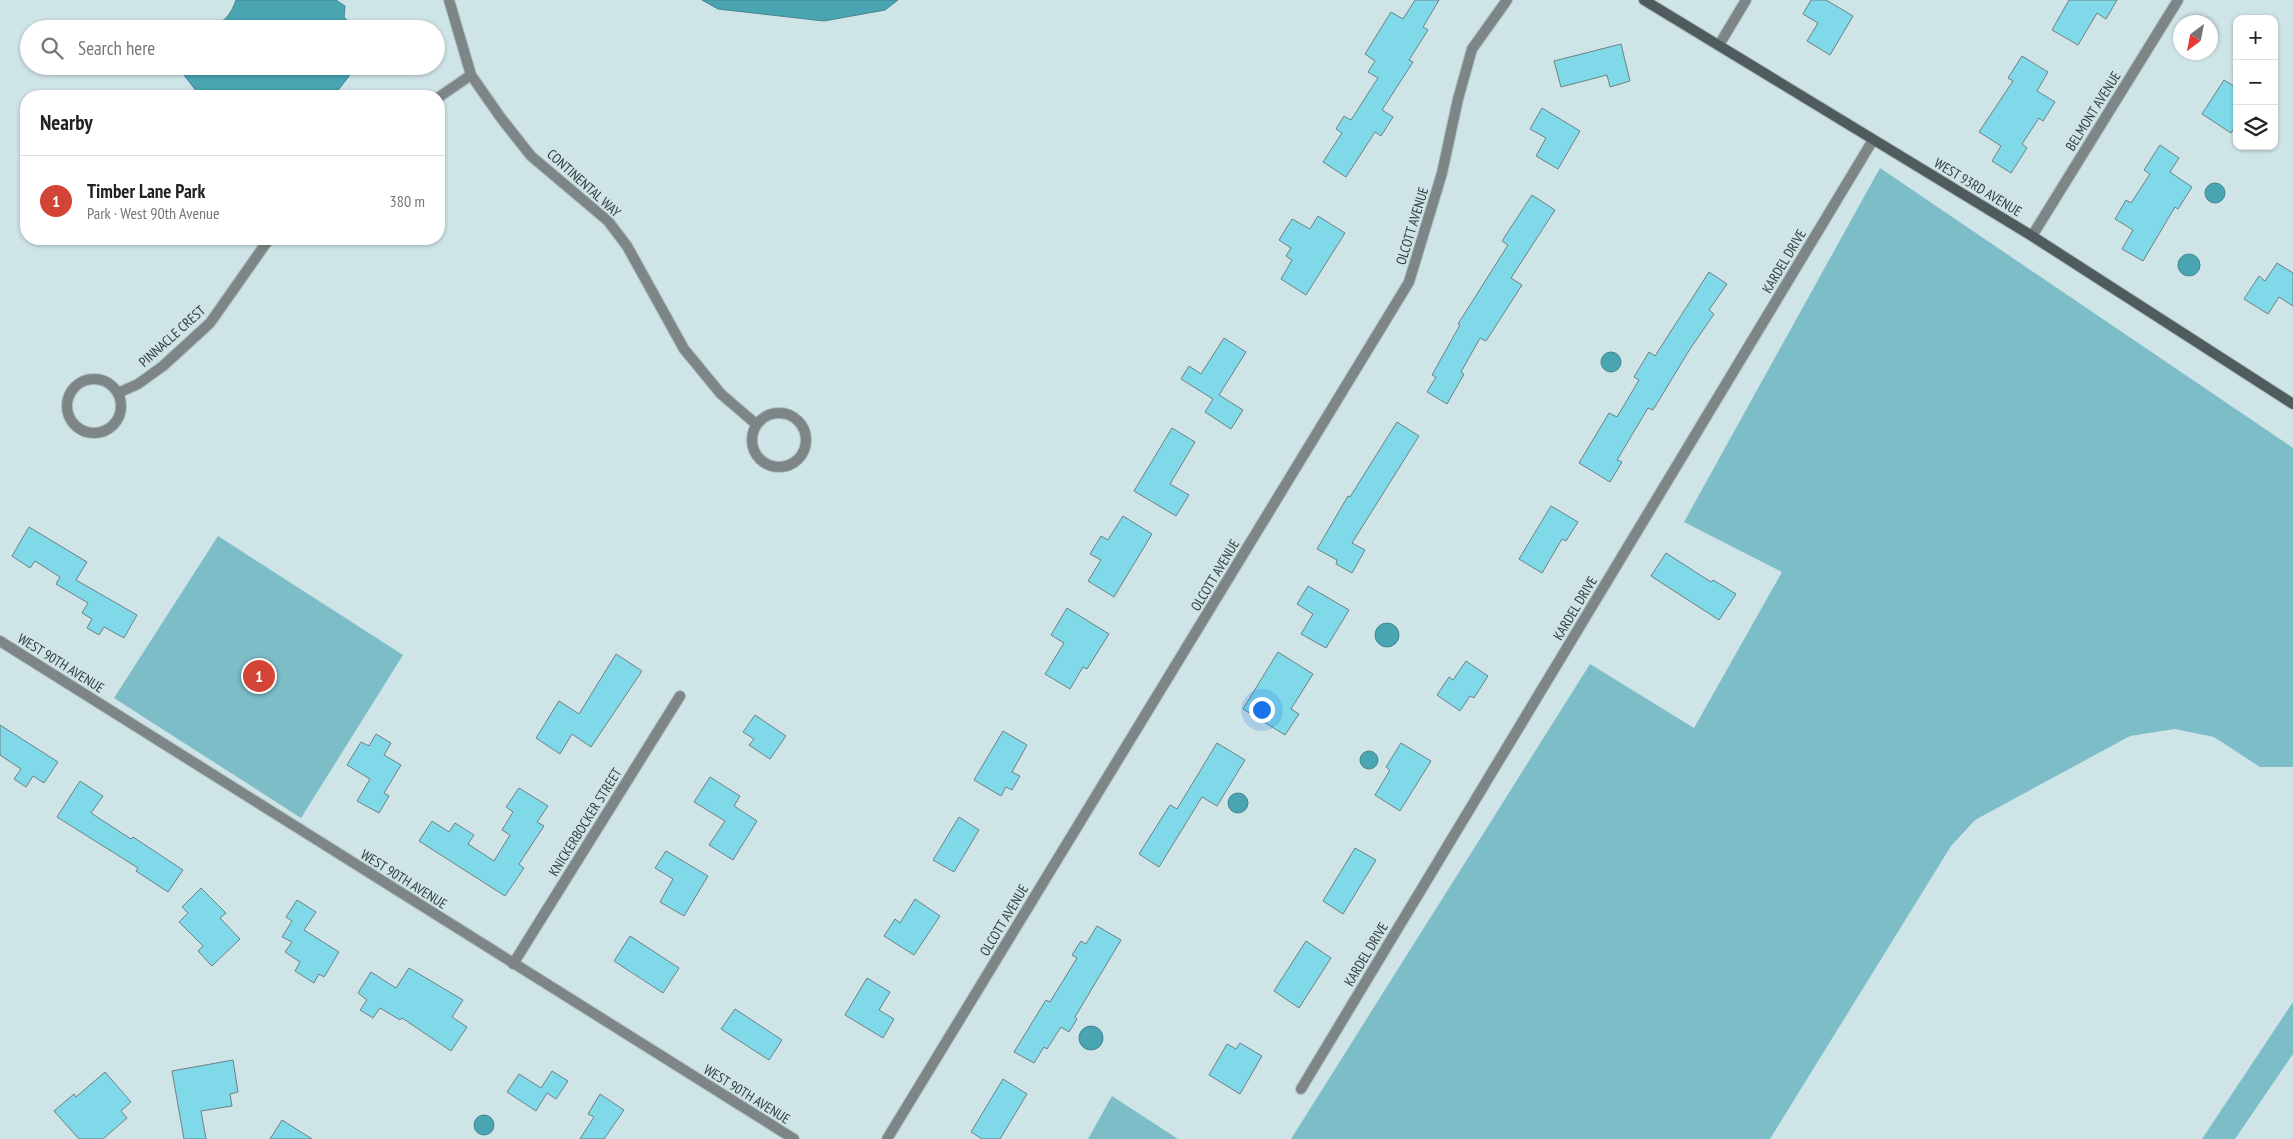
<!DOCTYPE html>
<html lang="en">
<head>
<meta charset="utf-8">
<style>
  body { margin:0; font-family:"PT Sans Narrow",sans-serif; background:#f2f2f2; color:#222 }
  .controls { position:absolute; right:15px; top:15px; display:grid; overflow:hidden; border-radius:10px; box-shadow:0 1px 4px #0004 }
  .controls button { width:45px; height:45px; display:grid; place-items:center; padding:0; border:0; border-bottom:1px solid #e0e0e0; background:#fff; color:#222; font:25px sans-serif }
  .compass { position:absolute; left:2173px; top:15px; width:45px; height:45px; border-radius:50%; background:#fff; box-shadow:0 1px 4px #0004; rotate:212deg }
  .you { position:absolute; left:1261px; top:709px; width:18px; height:18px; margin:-12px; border:4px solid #fff; border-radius:50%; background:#1a73e8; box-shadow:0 0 0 8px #1a73e833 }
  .badge { display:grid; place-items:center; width:32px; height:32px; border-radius:50%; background:#d24536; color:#fff; font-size:16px; font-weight:700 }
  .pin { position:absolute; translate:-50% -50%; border:2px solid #fff; box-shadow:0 1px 5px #0006 }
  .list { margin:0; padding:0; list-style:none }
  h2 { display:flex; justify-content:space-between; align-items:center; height:65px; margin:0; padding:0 20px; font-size:21px }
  h2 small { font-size:16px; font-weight:400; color:#767676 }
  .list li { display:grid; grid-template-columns:32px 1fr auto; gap:15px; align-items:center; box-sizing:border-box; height:90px; padding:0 20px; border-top:1px solid #e0e0e0 }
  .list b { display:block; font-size:19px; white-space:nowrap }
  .list p { margin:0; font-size:16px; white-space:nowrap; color:#767676 }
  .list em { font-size:16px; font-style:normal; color:#767676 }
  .icon { flex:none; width:28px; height:28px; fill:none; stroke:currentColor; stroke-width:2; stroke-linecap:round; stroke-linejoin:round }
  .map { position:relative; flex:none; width:2293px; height:1139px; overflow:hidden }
  .search { position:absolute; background:#fff; box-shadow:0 1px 4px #0004; left:20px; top:20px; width:425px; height:55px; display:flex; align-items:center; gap:12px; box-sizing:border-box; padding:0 18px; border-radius:28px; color:#767676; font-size:19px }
  .panel { position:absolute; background:#fff; box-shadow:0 1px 4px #0004; left:20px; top:90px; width:425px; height:155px; border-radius:20px }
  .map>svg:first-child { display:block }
</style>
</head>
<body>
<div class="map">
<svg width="2293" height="1139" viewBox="0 0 2293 1139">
  <rect width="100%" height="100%" fill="#cfe4e7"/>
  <g fill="#7dbdc8">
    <polygon points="1880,168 2293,448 2293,767 2260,767 2214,737 2175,729 2130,736 1975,820 1951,846 1770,1139 1291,1139 1590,664 1694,728 1782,572 1684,522"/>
    <polygon points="218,536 403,655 301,818 114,698"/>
    <polygon points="2293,1002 2293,1054 2235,1139 2202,1139"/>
    <polygon points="1112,1096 1178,1139 1088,1139"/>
  </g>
  <g fill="#4aa5b3" stroke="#438690">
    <path d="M 236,0 L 336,0 L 345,6 L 344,17 L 355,29 L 206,29 L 207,26 C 224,25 231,14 236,0 Z"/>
    <polygon points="702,0 898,0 885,10 824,21 718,9"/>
    <polygon points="183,66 357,66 339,89 324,96 200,96 184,75"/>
    <circle cx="2215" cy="193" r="10"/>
    <circle cx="2189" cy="265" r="11"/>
    <circle cx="1611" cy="362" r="10"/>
    <circle cx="1387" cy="635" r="12"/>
    <circle cx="1369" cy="760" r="9"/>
    <circle cx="1238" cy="803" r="10"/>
    <circle cx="1091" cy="1038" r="12"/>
    <circle cx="484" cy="1125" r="10"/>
  </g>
  <g fill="#80d9e8" stroke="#6e8184">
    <polygon points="1415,0 1439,0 1423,27 1428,30 1409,60 1413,62 1382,110 1393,117 1381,136 1375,132 1346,177 1323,162 1342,133 1336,129 1344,116 1351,120 1378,78 1368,72 1375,61 1365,54 1391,12 1403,19"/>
    <polygon points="1811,0 1826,0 1853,16 1830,55 1807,41 1818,23 1803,14"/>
    <polygon points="2069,0 2117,0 2106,19 2097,13 2078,45 2052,30"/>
    <polygon points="1621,44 1630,81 1610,87 1607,75 1561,87 1554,61"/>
    <polygon points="2022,56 2048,72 2037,91 2055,102 2043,121 2039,118 2022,144 2027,148 2011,173 1992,161 2001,146 1979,132 2013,81 2008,78"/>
    <polygon points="2224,80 2237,88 2237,124 2231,133 2202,114"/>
    <polygon points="1542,108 1580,131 1558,169 1536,156 1546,138 1530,129"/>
    <polygon points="2160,145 2179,158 2170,172 2192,187 2178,209 2175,207 2143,261 2122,249 2133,230 2115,219 2126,200 2131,203 2150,174 2144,170"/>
    <polygon points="1532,195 1555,210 1511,278 1522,285 1486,341 1480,338 1461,372 1464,374 1447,404 1427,392 1436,377 1432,375 1460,325 1458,324 1508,245 1502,241"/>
    <polygon points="1318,216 1345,233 1306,295 1281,279 1292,260 1286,256 1291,248 1279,240 1292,219 1310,229"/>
    <polygon points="2277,263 2293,273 2293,306 2279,297 2268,314 2244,299 2259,276 2265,281"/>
    <polygon points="1709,272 1727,284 1709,310 1714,314 1690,349 1653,410 1648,408 1617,460 1622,462 1610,482 1579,463 1609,413 1617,417 1639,380 1634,377 1649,352 1655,356"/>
    <polygon points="1224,338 1246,352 1219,395 1243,410 1231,429 1205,412 1213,399 1181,379 1189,366 1201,374"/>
    <polygon points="1397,422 1419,436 1352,543 1365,550 1352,573 1336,564 1337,560 1317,549 1348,496 1350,497"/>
    <polygon points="1172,428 1195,442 1170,484 1189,495 1176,516 1134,491"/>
    <polygon points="1551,506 1578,522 1566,541 1562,539 1542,573 1519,559"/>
    <polygon points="1123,516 1152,534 1114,597 1088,581 1101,560 1090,554 1101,536 1108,540"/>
    <polygon points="29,527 87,562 76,580 137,615 124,638 104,627 99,635 87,628 92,619 82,613 88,603 56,584 60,577 35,561 30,568 12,556"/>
    <polygon points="1666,553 1711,582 1713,580 1736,594 1719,620 1651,576"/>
    <polygon points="1308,586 1349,610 1326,648 1301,634 1313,614 1297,604"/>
    <polygon points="1067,608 1109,634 1087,669 1083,667 1070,689 1045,674 1064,643 1051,635"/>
    <polygon points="1278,652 1313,674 1291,709 1299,714 1285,735 1243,709"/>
    <polygon points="616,654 642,671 591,747 572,734 560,754 536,738 559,701 579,714"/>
    <polygon points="1466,661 1488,676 1474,698 1470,696 1460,711 1437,695 1449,677 1453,680"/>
    <polygon points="755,715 786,736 770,759 749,745 754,739 743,732"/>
    <polygon points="0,725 58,762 44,783 33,776 26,787 14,779 21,769 0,755"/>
    <polygon points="1003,731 1027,745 1012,772 1020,776 1012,790 1006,787 1001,796 974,780"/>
    <polygon points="376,734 391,743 384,755 401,765 384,793 389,796 379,813 357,801 370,779 347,765 361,742 369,746"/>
    <polygon points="1217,743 1245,760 1217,806 1202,797 1159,867 1139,854 1170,805 1177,809"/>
    <polygon points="1401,743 1431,761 1400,811 1375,795 1390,770 1386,767"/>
    <polygon points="710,777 740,796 734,806 757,821 733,860 709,845 725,821 694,802"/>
    <polygon points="80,781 103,796 91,813 131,839 133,837 183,870 168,892 136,871 138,868 57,817"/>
    <polygon points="519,788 548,806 537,822 544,826 519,864 524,868 505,896 419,841 432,821 449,832 455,823 474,835 468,844 494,861 510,835 502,830 513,812 506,807"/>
    <polygon points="959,817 979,830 954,872 933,860"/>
    <polygon points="1355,848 1376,860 1343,914 1323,901"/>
    <polygon points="666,851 708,876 684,916 660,902 673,879 655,868"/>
    <polygon points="201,888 226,913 220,918 240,939 212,966 198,951 203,946 179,922 188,913 182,907"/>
    <polygon points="915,899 940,916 914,955 884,936 895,919 900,923"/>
    <polygon points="297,900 316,912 304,930 339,952 324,977 319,974 314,983 295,971 300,962 285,952 292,942 282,937 292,921 286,917"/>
    <polygon points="1097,926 1121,940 1075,1017 1077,1019 1069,1032 1061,1027 1047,1049 1044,1047 1034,1063 1014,1052 1046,1000 1050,1002 1077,958 1072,955 1081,941 1086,944"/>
    <polygon points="630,936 679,968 663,993 614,961"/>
    <polygon points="1306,941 1331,958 1299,1008 1274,991"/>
    <polygon points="409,968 463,1000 452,1017 467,1027 451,1051 402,1018 400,1020 380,1008 373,1018 360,1010 367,1000 358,993 371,972 396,988"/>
    <polygon points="867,978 890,992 879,1010 894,1019 883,1038 845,1015"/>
    <polygon points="735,1009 782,1040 769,1060 721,1029"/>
    <polygon points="1240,1043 1262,1056 1240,1094 1209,1075 1227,1044 1236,1049"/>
    <polygon points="233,1060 238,1092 230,1094 232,1106 201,1111 206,1139 184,1139 172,1071"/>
    <polygon points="552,1071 568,1081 556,1099 547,1093 536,1111 507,1092 519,1074 541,1088"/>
    <polygon points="105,1072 131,1102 121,1111 127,1118 103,1139 79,1139 54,1111 74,1094 76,1097"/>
    <polygon points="1003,1079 1027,1094 1000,1139 982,1139 971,1132"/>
    <polygon points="600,1094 624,1110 604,1139 580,1139 594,1117 588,1114"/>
    <polygon points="282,1120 312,1139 270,1139"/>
  </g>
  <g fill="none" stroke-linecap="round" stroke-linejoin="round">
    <g stroke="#adbfc2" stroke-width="12">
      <g id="street">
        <polyline points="449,0 471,75 501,118 531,156 608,221 627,246 684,349 721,394 756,424"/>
        <polyline points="1719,45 1746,0"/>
        <polyline points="439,97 471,75"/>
        <polyline points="2032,236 2178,0"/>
        <circle cx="94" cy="406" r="27"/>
        <polyline points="118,393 138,384 163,366 210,323 269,239"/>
        <circle cx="779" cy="440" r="27"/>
        <polyline points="0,641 794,1139"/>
        <polyline points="513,964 680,696"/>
        <polyline points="1301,1089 1873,140"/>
        <polyline points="887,1139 1409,282 1442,173 1458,99 1472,49 1507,0"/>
      </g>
    </g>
    <g stroke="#adbfc2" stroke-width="12">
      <polyline id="secondary" points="1644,0 2032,236 2293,404"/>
    </g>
    <use href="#street" stroke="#7d8587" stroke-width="10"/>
    <use href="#secondary" stroke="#4f5b5d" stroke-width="10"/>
  </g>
  <g text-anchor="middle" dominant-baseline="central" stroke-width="4" stroke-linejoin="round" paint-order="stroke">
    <g font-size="14" fill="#343d3e" stroke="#cfe4e7">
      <text transform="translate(2093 111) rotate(-58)">BELMONT AVENUE</text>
      <text transform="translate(584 183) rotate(42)">CONTINENTAL WAY</text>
      <text transform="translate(1978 187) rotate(31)">WEST 93RD AVENUE</text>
      <text transform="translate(1412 226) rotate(-73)">OLCOTT AVENUE</text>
      <text transform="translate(1784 261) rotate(-59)">KARDEL DRIVE</text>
      <text transform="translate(172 336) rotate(-42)">PINNACLE CREST</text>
      <text transform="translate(1215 575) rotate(-59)">OLCOTT AVENUE</text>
      <text transform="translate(1575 608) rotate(-59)">KARDEL DRIVE</text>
      <text transform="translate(61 663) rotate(32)">WEST 90TH AVENUE</text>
      <text transform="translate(585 822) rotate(-58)">KNICKERBOCKER STREET</text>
      <text transform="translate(404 879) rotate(32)">WEST 90TH AVENUE</text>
      <text transform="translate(1004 920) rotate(-59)">OLCOTT AVENUE</text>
      <text transform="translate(1366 954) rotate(-59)">KARDEL DRIVE</text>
      <text transform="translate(747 1094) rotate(32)">WEST 90TH AVENUE</text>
    </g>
  </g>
</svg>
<div class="controls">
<button>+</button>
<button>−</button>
<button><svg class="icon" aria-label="layers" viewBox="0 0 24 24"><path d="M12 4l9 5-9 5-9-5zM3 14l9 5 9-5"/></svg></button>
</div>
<svg class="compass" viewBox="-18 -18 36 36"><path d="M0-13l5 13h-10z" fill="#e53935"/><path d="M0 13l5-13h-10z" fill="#767676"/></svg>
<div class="you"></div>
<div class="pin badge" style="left:259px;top:676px">1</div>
<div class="search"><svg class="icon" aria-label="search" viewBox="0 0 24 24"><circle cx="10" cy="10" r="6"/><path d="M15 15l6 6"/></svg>Search here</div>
<section class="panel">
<h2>Nearby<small></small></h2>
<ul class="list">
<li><span class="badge">1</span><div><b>Timber Lane Park</b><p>Park · West 90th Avenue</p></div><em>380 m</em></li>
</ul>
</section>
</div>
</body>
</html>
